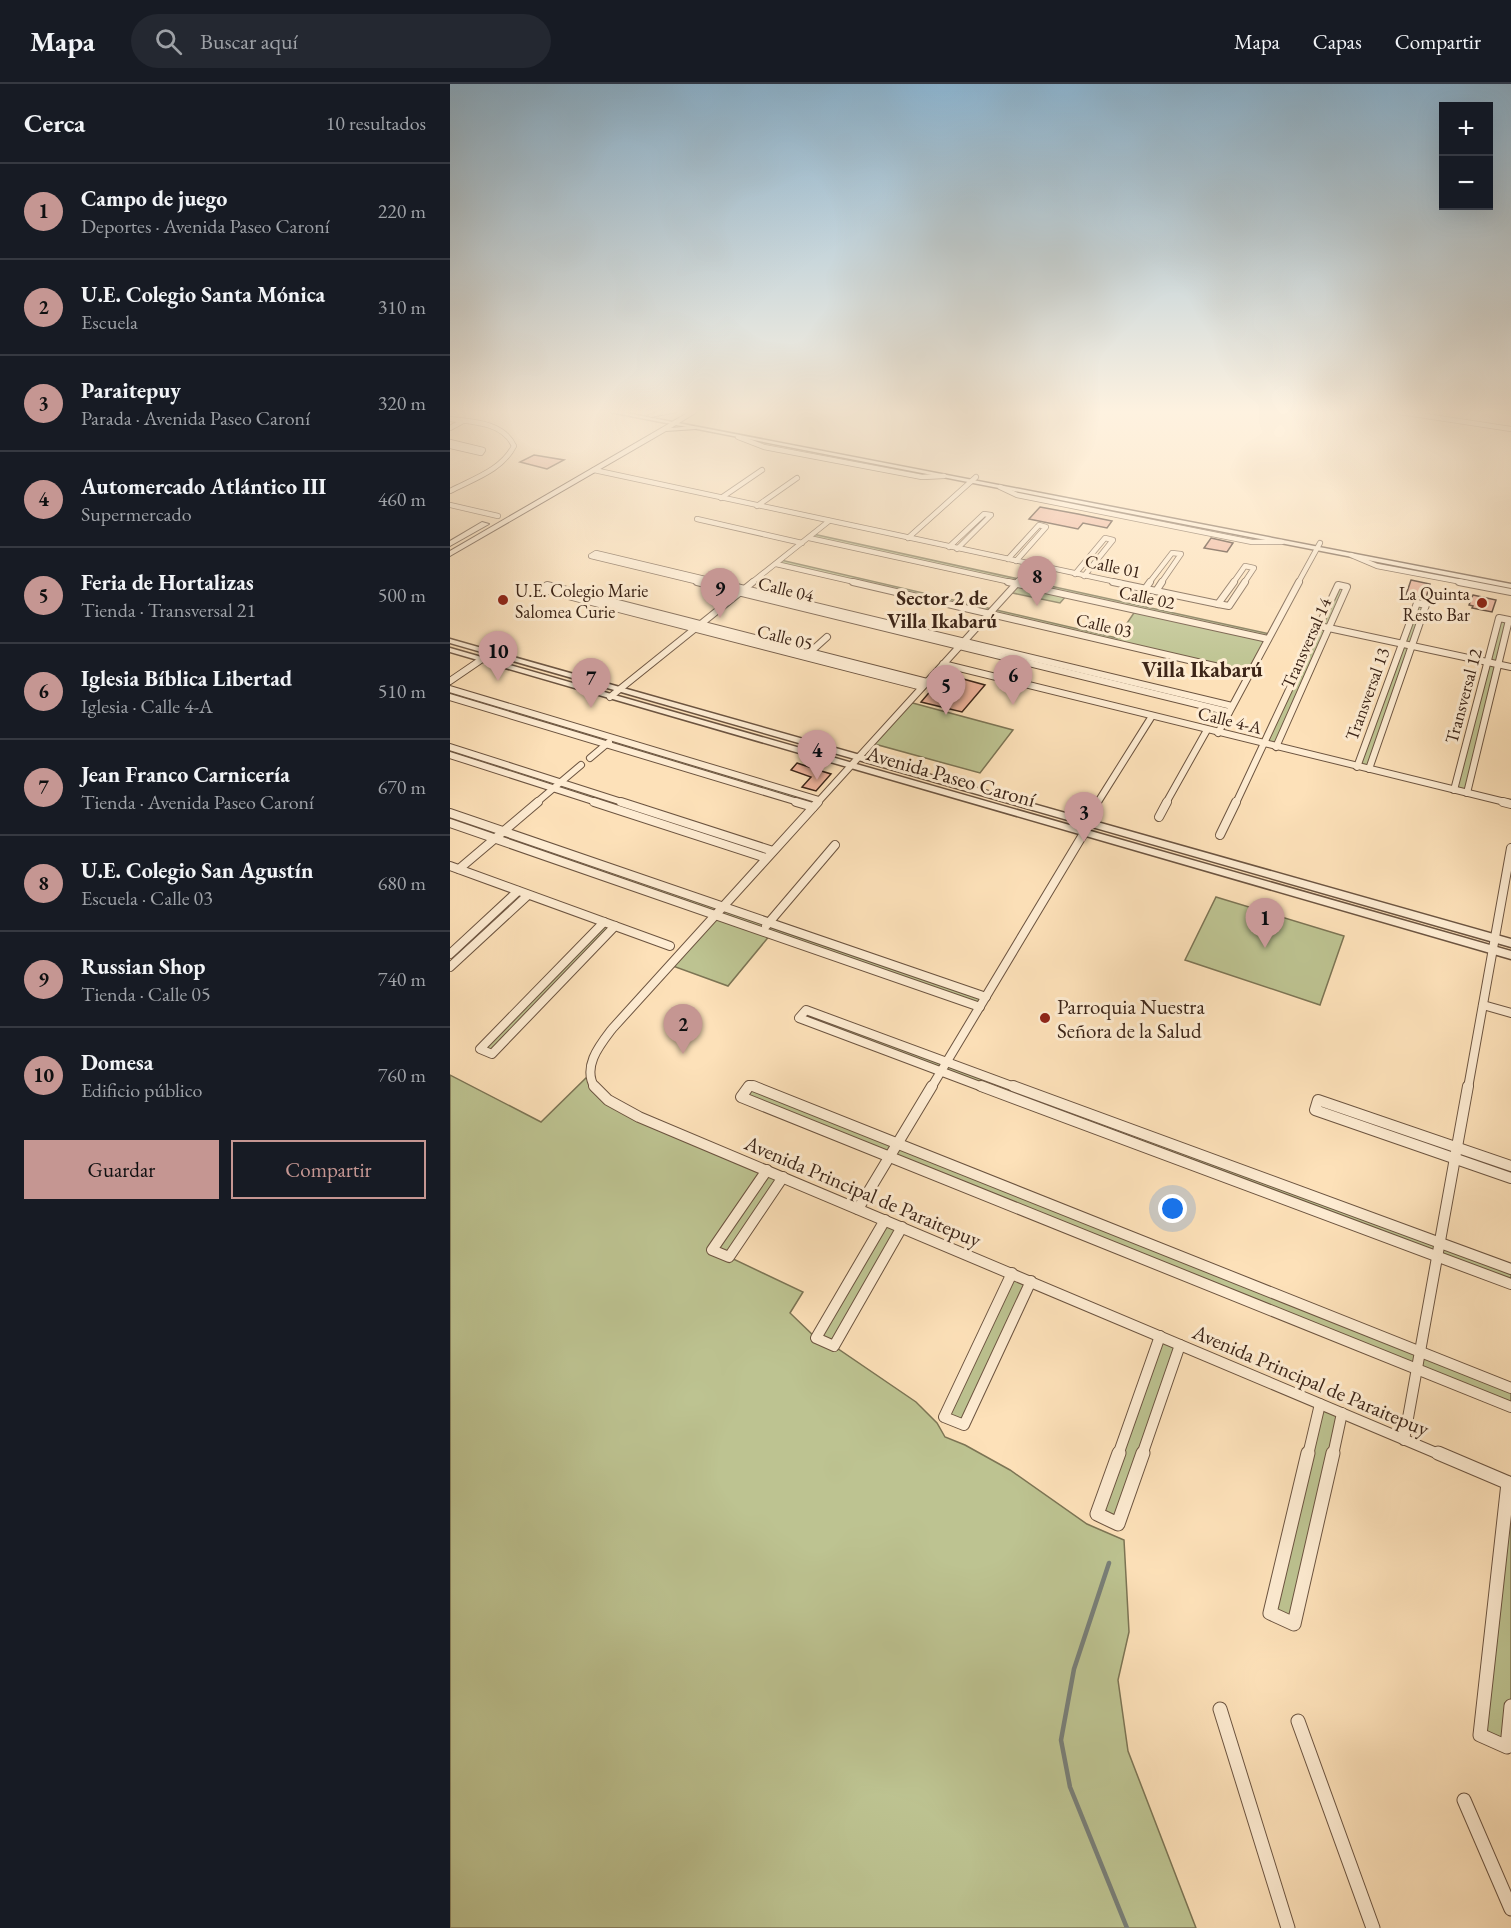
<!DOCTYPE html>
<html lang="es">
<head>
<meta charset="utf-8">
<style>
  body { margin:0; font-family:"EB Garamond",serif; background:#242831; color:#f1f3f6 }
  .controls { position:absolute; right:18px; top:18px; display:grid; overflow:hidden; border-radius:0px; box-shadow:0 6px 24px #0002 }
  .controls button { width:54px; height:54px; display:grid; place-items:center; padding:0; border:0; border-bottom:2px solid #363941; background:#171b24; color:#f1f3f6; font:30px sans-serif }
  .you { position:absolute; left:723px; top:1125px; width:21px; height:21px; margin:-15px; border:4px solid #fff; border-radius:50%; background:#1a73e8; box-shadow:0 0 0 9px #1a73e833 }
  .badge { display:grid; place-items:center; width:39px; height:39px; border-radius:50%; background:#c59692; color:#111; font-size:20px; font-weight:700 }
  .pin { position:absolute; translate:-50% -50px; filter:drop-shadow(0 2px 3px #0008) }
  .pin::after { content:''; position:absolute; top:32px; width:21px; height:18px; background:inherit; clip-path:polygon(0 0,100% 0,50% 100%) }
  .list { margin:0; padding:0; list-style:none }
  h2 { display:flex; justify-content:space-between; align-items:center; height:78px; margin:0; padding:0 24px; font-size:26px }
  h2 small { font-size:20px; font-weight:400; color:#9ea1a6 }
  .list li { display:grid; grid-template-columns:39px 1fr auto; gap:18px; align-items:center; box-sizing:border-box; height:96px; padding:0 24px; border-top:2px solid #363941 }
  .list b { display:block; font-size:22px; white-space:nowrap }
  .list p { margin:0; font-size:20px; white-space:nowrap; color:#9ea1a6 }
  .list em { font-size:20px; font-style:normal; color:#9ea1a6 }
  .actions { display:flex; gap:12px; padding:18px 24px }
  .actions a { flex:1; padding:14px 0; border:2px solid #c59692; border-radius:0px; text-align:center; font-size:21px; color:#c59692 }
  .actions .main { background:#c59692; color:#111 }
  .icon { flex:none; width:33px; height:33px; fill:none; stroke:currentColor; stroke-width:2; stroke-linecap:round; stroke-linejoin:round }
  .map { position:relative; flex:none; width:1061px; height:1844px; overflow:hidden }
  header { display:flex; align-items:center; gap:36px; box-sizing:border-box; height:84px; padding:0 30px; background:#171b24; border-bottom:2px solid #363941 }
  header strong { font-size:28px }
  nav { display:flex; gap:33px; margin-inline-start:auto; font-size:21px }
  .search { width:420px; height:54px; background:#242831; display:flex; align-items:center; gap:15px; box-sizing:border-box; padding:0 21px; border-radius:33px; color:#9ea1a6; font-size:22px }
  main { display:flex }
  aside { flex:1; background:#171b24 }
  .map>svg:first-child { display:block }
</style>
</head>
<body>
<header>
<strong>Mapa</strong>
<div class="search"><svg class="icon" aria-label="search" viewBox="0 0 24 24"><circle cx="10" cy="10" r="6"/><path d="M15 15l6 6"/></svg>Buscar aquí</div>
<nav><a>Mapa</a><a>Capas</a><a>Compartir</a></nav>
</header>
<main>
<aside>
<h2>Cerca<small>10 resultados</small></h2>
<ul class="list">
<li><span class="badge">1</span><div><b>Campo de juego</b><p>Deportes · Avenida Paseo Caroní</p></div><em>220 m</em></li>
<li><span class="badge">2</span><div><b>U.E. Colegio Santa Mónica</b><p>Escuela</p></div><em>310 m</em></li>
<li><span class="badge">3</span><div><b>Paraitepuy</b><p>Parada · Avenida Paseo Caroní</p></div><em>320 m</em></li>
<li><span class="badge">4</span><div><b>Automercado Atlántico III</b><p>Supermercado</p></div><em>460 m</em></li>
<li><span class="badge">5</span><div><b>Feria de Hortalizas</b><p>Tienda · Transversal 21</p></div><em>500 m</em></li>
<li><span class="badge">6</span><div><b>Iglesia Bíblica Libertad</b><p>Iglesia · Calle 4-A</p></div><em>510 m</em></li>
<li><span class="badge">7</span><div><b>Jean Franco Carnicería</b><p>Tienda · Avenida Paseo Caroní</p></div><em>670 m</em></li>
<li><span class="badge">8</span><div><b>U.E. Colegio San Agustín</b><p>Escuela · Calle 03</p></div><em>680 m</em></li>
<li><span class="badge">9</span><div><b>Russian Shop</b><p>Tienda · Calle 05</p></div><em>740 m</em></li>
<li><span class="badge">10</span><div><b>Domesa</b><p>Edificio público</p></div><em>760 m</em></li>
</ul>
<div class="actions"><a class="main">Guardar</a><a>Compartir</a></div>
</aside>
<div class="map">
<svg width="1061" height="1844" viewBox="0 0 1061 1844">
  <rect width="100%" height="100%" fill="#fde1b9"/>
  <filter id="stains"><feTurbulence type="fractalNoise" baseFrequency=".00333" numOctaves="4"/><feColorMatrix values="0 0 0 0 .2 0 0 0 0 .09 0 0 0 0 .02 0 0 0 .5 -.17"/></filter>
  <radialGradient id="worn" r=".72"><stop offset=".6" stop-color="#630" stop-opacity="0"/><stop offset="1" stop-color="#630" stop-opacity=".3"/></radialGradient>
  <g fill="#bdc391" stroke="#7c7454" stroke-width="1.5">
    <polygon points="363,450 820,550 799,590 326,480 331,476 667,554 686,526 617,511 610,519 558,508 565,500 359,454"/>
    <polygon points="888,502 897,503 826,663 815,660"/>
    <polygon points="967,519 976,521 919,686 907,683"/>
    <polygon points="1049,534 1059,536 1017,710 1004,706"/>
    <polygon points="0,605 369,716 363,723 0,613"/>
    <polygon points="459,618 563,646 530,689 421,659"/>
    <polygon points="0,663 323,767 316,774 0,671"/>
    <polygon points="0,729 536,913 530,923 321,850 278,902 220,881 264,831 0,739"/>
    <polygon points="766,813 894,852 870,921 735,876"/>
    <polygon points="154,838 165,842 42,970 30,965"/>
    <polygon points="356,926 1061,1185 1061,1200 349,934"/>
    <polygon points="140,990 150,1011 333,1093 279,1173 353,1208 340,1229 366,1254 435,1136 452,1143 384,1262 466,1318 487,1339 495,1353 515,1361 560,1386 637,1440 674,1456 679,1548 668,1596 678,1667 746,1844 0,1844 0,991 91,1038"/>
    <polygon points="300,1001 1061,1304 1061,1323 291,1013"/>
    <polygon points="562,1189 581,1197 514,1341 494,1333"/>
    <polygon points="710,1252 730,1261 668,1440 647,1430"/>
    <polygon points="870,1320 892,1329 844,1540 820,1529"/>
    <polygon points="1061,1400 1061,1622 1057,1663 1030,1651"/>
  </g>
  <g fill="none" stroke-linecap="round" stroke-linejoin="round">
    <polyline stroke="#797f78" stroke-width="4.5" points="659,1479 624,1585 611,1656 620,1703 677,1844"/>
  </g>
  <g fill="#eeb29a" stroke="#3c2518" stroke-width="1.5">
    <polygon points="84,371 114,376 97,385 70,378"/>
    <polygon points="590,423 628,430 662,437 657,444 633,439 628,445 579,435"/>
    <polygon points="761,454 783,459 777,468 754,464"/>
    <polygon points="961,496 980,500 976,514 956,511"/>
    <polygon points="1023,511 1046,516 1042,528 1022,524 1023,522 1019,521"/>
    <polygon points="495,590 535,601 512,628 471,618"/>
    <polygon points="347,679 368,686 381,690 366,707 352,703 361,693 341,686"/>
  </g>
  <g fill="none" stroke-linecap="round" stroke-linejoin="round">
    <g stroke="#6c5440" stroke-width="6">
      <g id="minor-far4">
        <polyline points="950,328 1061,345"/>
        <path d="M 0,335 C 23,338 53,338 64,362 C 52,386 23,395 0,407"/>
        <polyline points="0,344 13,337"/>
        <polyline points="288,353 314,363 472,393 494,392"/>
        <polyline points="0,358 33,366 31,369 0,362"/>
        <polyline points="144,386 671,499"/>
        <polyline points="550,403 567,411 802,458 832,458"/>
        <polyline points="271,414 312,386"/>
        <polyline points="0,421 48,432"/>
        <polyline points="307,422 347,394"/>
        <polyline points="247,435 352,459"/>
        <polyline points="359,454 565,499"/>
        <polyline points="458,454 526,393"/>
        <polyline points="499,463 534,430 541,431 507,465"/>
        <polyline points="901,471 927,482 1017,499"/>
        <polyline points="558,475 589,441 596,443 566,477"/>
        <polyline points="326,480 409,499"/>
        <polyline points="625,490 655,454 663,456 634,492"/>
        <polyline points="253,499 141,472 146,469 272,499"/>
        <polyline points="301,499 379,437"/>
        <polyline points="566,499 583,481"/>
        <polyline points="699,499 722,469 731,470 711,499"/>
        <polyline points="783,499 795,482 804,484 794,499"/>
        <polyline points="848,499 870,459"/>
      </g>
    </g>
    <g stroke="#6c5440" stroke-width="8">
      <g id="minor-far3">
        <polyline points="247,498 779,628"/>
        <polyline points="266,498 782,622"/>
        <polyline points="403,498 799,590"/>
        <polyline points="558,498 818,555"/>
        <polyline points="663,498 768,520"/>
        <polyline points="1009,498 1061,508"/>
        <polyline points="695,505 700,498"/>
        <polyline points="706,507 712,498"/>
        <polyline points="768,520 779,522 795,498"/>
        <polyline points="768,520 784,498"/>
        <polyline points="874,543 1061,583"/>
        <polyline points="357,571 377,553"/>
        <polyline points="493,580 1059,719"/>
        <polyline points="0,597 41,569"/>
        <polyline points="472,603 91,505 97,501 477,598"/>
        <polyline points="0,605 369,716"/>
        <polyline points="0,613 351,719"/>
        <polyline points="160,613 303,498"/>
        <polyline points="768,649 849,498"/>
        <polyline points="0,663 175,719"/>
        <polyline points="0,671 149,719"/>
        <polyline points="140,674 159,658"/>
        <polyline points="907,683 967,519 976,521 919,685"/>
        <polyline points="1004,706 1049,534 1059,536 1017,709"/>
        <polyline points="648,718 702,632"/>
        <polyline points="86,719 131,681"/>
        <polyline points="367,719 568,498"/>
        <polyline points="716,719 757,646"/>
        <polyline points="786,719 888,501 897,503 826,663"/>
      </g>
    </g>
    <g stroke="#6c5440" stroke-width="10">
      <g id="minor-far2">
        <polyline points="144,718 316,774"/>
        <polyline points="171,718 323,767"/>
        <polyline points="346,718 363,723"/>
        <polyline points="1053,718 1061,720"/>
        <polyline points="0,729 536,913"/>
        <polyline points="709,733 717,718"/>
        <polyline points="0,739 530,923"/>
        <polyline points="770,751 786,718"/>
        <polyline points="0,782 220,862"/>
        <polyline points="9,785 88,718"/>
        <polyline points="154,838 30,965 42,970 165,842"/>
        <polyline points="316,842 385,761"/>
        <polyline points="0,870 68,807"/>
        <polyline points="0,883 78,811"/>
        <polyline points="1033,921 1061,929"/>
        <path d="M 145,1004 C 132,983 149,962 162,945 L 368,718"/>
        <polyline points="298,1004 300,1001 307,1004"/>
        <polyline points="481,1004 634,749"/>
        <polyline points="535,1004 349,934 356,926 567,1004"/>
        <polyline points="1018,1004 1061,764"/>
      </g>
    </g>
    <g stroke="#6c5440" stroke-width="12">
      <g id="minor-far1">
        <polyline points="144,1002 158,1016 189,1033 991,1371"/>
        <polyline points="299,1002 291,1013 1061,1323"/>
        <polyline points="303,1002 1061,1304"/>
        <polyline points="531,1002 1061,1200"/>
        <polyline points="563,1002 1061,1185"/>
        <polyline points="1061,1082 868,1016 865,1026 1061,1094"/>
        <polyline points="317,1086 262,1166 279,1173 333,1093"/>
        <polyline points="408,1125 482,1002"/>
        <polyline points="435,1136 366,1254 384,1262 452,1143"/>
        <polyline points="562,1189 494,1333 514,1341 581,1197"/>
        <polyline points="954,1356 1018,1002"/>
        <polyline points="668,1371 710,1252"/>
        <polyline points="692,1371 730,1261"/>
        <polyline points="858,1371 870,1320"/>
        <polyline points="883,1371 892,1329"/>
      </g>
    </g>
    <g stroke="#6c5440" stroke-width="15">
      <g id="minor">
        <polyline points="669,1369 647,1430 668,1440 693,1369"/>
        <polyline points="858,1369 820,1529 844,1540 883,1369"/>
        <polyline points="988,1369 1061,1400"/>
        <polyline points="1058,1399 1030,1651 1057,1663 1061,1622"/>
        <polyline points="770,1625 838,1844"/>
        <polyline points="848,1637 923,1844"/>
        <polyline points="1014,1716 1061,1825"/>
      </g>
    </g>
    <g stroke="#6c5440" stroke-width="3">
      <g id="tertiary">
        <polygon points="160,328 171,328 1061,500 1061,504"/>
        <polygon points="0,555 1061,855 1061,863 0,559"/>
        <polygon points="0,564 1061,867 1061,875 0,568"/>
      </g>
    </g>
    <g stroke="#3c2518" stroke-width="2">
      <g id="secondary">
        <polygon points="208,328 227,328 201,333 198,331"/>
        <polygon points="239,328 247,328 221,344 244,342 246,345 216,347 0,472 0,467"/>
        <polygon points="32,438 39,440 0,462 0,457"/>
      </g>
    </g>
    <use href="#minor-far4" stroke="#feecd2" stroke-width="4.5"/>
    <use href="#minor-far3" stroke="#feecd2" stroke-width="6"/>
    <use href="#minor-far2" stroke="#feecd2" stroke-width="8"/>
    <use href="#minor-far1" stroke="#feecd2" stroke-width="10"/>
    <use href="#minor" stroke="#feecd2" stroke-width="13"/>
    <use href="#tertiary" fill="#feecd2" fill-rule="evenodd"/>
    <use href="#secondary" fill="#feecd2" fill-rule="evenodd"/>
  </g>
  <linearGradient id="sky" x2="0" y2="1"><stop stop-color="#8cb7d5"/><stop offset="0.56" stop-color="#fef2e0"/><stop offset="1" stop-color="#fef2e0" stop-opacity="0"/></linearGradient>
  <rect width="1061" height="586" fill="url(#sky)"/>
  <g fill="#8f2418" stroke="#feecd2" stroke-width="2">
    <circle cx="53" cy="516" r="6"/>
    <circle cx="1032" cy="519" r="6"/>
    <circle cx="595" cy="934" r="6"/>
  </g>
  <g text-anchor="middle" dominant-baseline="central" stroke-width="6" stroke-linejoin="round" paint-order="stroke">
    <g font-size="18" fill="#3c2518" stroke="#feecd2">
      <text transform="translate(663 482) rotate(12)">Calle 01</text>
      <text transform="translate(336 505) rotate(14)">Calle 04</text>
      <text transform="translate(697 513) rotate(12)">Calle 02</text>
      <text transform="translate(654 541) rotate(13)">Calle 03</text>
      <text transform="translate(335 553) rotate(14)">Calle 05</text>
      <text transform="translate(856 559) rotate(-66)">Transversal 14</text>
      <text transform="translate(917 610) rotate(-70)">Transversal 13</text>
      <text transform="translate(1013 612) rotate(-75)">Transversal 12</text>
      <text transform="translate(780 636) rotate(14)">Calle 4-A</text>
    </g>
    <g font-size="18" fill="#3c2518" stroke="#feecd2" text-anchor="start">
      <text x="65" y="506">U.E. Colegio Marie<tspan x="65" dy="21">Salomea Curie</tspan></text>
      <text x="1020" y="509" text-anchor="end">La Quinta<tspan x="1020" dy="21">Resto Bar</tspan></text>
    </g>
    <g font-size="20" font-weight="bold" fill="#3c2518" stroke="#feecd2">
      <text x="492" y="514">Sector 2 de<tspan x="492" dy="23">Villa Ikabarú</tspan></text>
    </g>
    <g font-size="21" fill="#3c2518" stroke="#feecd2">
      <text transform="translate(501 692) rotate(16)">Avenida Paseo Caroní</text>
      <text transform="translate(413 1107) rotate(23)">Avenida Principal de Paraitepuy</text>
      <text transform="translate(861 1296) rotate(23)">Avenida Principal de Paraitepuy</text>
    </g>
    <g font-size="21" fill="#3c2518" stroke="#feecd2" text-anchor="start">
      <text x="607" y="922">Parroquia Nuestra<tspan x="607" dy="24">Señora de la Salud</tspan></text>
    </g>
    <g font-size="22" font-weight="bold" fill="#3c2518" stroke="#feecd2">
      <text x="752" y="585">Villa Ikabarú</text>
    </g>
  </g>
  <rect width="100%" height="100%" filter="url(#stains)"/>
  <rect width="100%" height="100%" fill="url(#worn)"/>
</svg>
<div class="controls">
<button>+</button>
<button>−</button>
</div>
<div class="you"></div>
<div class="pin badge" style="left:815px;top:864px">1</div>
<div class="pin badge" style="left:233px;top:970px">2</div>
<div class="pin badge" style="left:634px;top:758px">3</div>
<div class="pin badge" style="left:367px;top:696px">4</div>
<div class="pin badge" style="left:496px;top:631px">5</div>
<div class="pin badge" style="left:563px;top:621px">6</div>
<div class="pin badge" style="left:141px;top:624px">7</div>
<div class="pin badge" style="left:587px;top:522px">8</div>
<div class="pin badge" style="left:270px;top:534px">9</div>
<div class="pin badge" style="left:48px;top:597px">10</div>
</div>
</main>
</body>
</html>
